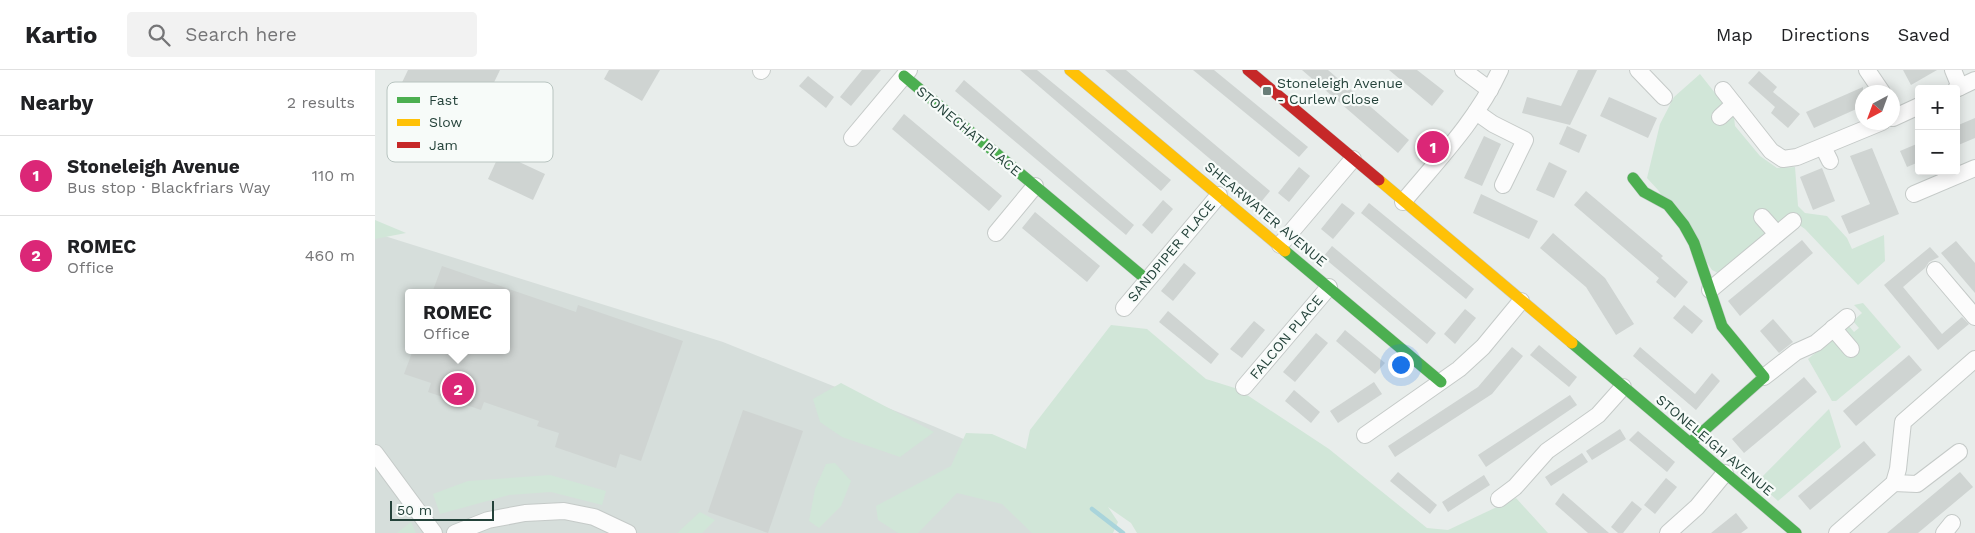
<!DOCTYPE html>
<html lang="en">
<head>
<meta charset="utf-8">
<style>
  body { margin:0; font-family:"Work Sans",sans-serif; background:#f2f2f2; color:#202124 }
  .controls { position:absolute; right:15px; top:15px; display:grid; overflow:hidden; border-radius:5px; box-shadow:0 2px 12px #0003 }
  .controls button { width:45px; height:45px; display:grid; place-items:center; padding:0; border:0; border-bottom:1px solid #e0e0e0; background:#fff; color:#202124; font:25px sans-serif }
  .compass { position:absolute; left:1480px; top:15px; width:45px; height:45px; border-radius:50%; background:#fff; box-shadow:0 2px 12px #0003; rotate:221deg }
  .scale { position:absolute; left:15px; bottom:12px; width:104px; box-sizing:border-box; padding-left:5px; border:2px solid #24423a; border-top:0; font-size:14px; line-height:18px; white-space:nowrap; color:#24423a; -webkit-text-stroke:4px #f7fbf9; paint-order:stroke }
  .you { position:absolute; left:1025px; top:294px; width:18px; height:18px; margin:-12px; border:4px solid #fff; border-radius:50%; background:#1a73e8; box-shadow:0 0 0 8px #1a73e833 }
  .badge { display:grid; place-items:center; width:32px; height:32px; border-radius:50%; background:#db2777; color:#fff; font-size:16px; font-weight:700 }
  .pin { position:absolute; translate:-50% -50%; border:2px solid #fff; box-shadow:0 1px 5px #0006 }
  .popup { position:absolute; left:30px; top:219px; width:105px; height:65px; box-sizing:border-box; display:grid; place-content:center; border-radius:5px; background:#fff; filter:drop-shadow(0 1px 4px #0005); font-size:16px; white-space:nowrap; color:#757577 }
  .popup b { font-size:19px; color:#202124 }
  .popup::after { content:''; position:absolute; left:50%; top:100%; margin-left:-10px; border:10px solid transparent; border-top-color:#fff }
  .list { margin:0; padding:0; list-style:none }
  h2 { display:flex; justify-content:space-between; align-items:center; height:65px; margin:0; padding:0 20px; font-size:21px }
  h2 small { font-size:16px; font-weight:400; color:#757577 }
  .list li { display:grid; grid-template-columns:32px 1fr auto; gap:15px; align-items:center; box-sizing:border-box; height:80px; padding:0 20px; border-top:1px solid #e0e0e0 }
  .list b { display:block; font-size:19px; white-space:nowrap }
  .list p { margin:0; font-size:16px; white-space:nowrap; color:#757577 }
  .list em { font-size:16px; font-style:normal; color:#757577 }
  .icon { flex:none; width:28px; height:28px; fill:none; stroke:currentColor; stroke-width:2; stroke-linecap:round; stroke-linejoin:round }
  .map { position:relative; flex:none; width:1600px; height:463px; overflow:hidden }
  header { display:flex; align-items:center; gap:30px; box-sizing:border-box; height:70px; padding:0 25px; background:#fff; border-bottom:1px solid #e0e0e0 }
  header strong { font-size:24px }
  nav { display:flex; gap:28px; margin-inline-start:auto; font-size:18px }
  .search { width:350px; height:45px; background:#f2f2f2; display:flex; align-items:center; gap:12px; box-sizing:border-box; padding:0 18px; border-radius:5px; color:#757577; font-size:19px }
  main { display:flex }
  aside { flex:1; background:#fff }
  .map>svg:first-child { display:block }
</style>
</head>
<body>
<header>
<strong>Kartio</strong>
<div class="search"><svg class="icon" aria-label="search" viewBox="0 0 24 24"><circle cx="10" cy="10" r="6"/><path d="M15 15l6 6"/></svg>Search here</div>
<nav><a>Map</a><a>Directions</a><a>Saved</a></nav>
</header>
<main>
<aside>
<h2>Nearby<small>2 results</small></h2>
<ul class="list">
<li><span class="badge">1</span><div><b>Stoneleigh Avenue</b><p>Bus stop · Blackfriars Way</p></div><em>110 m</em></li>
<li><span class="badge">2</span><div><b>ROMEC</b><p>Office</p></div><em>460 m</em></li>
</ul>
</aside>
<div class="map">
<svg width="1600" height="463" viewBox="0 0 1600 463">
  <rect width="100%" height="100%" fill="#e8edeb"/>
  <path fill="#d6dedb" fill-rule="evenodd" d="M 0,163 L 348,272 L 558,356 L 650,395 L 729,463 L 0,463 ZM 34,223 L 132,223 L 132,280 L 34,280 Z"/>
  <g fill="#d1e6d8">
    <polygon points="1325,4 1359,47 1360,56 1385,86 1402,98 1420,97 1423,136 1430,143 1452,146 1472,168 1477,179 1509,165 1510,191 1483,215 1430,159 1414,148 1343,203 1337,200 1283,120 1272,108 1285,54 1299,27"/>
    <polygon points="0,150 31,163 0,169"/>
    <path d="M 1488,233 L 1526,277 L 1461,331 L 1457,331 L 1433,289 C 1445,279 1465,266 1473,255 L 1479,262 L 1484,258 L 1478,251 L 1487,243 L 1479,235 Z"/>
    <polygon points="736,255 772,259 831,309 863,319 954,379 1052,458 1073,460 1141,428 1173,463 762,463 756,453 733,437 743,452 738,463 657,463 627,434 582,423 543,463 523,463 503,450 501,436 576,396 591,363 617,364 651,379 655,360"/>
    <polygon points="466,313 559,362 525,387 467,367 445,352 438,329"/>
    <polygon points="1454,339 1466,377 1403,431 1382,412"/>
    <polygon points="460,393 476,411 466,436 444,458 434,451 440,419 451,394"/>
    <polygon points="175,405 231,421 227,435 176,422 134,425 65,444 58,424 93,411"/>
    <polygon points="325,442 340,450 327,463 302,463"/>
    <polygon points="36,452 41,463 22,463"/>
  </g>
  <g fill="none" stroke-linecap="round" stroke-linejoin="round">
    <polyline stroke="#a9d4db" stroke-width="4.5" points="717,439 748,463"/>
  </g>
  <g fill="#cfd4d2">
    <polygon points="33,0 125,0 95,62 21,25"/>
    <polygon points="234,0 285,0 267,31 229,9"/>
    <polygon points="487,0 506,0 476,36 465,27"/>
    <polygon points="645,0 662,0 796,110 786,121"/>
    <polygon points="730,0 751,0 895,121 886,132"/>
    <polygon points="818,0 839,0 933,77 924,87"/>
    <polygon points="927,0 953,0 1034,70 1023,83"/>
    <polygon points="1014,0 1042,0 1069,21 1057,36"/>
    <polygon points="1203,0 1222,0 1195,55 1147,43 1152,27 1186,36"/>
    <polygon points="1528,0 1562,0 1536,15"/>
    <polygon points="1384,1 1402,17 1398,22 1425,44 1413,58 1396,43 1400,37 1373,13"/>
    <polygon points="433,6 459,27 451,38 424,16"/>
    <polygon points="589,10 759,155 751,165 580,21"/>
    <polygon points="1488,17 1488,36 1439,58 1431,42"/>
    <polygon points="1234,27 1282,48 1273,68 1225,46"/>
    <polygon points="529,44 627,126 614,141 517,59"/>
    <polygon points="1600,48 1600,68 1581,76 1581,56"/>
    <polygon points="1192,56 1212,65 1204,83 1184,74"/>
    <polygon points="1109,66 1126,74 1107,116 1089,108"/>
    <polygon points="1544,73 1544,92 1532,97 1525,81"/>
    <polygon points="1497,78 1524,144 1474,164 1466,146 1495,134 1475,86"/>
    <polygon points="125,83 170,104 158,130 113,109"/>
    <polygon points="1174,92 1192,101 1179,128 1161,120"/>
    <polygon points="924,97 935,106 914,132 903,123"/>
    <polygon points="1447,98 1460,131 1438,140 1425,107"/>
    <polygon points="1211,121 1288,186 1286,188 1313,212 1300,228 1281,212 1284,208 1199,135"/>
    <polygon points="1106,124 1163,151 1154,169 1098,143"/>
    <polygon points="788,130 798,139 777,164 767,155"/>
    <polygon points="967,133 980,143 958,169 946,159"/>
    <polygon points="994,133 1099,219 1091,229 986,143"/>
    <polygon points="660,142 725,196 712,212 647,158"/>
    <polygon points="1178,163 1230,208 1259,254 1241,265 1211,217 1165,178"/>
    <polygon points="1427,170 1438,183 1365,246 1353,231"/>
    <polygon points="1581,171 1600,193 1600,223 1566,183"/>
    <polygon points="957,176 1061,263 1052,274 948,187"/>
    <polygon points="1555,177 1564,187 1554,192 1550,198 1528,217 1567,264 1587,247 1594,254 1563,280 1509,215"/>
    <polygon points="809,193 821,203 798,231 786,221"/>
    <polygon points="67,196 201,242 203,235 308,271 266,391 245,384 241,398 180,377 184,363 162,356 164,351 109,332 106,340 53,322 56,313 29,304 38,280 132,280 132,223 57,223"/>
    <polygon points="1309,235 1328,251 1317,264 1298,248"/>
    <polygon points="1090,239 1101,248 1080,274 1069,264"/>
    <polygon points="793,241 844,284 836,294 784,252"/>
    <polygon points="1398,249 1418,272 1404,283 1385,261"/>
    <polygon points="879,251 890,260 867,288 855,279"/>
    <polygon points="970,260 1010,293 1000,304 961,271"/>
    <polygon points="941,263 953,273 920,312 908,302"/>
    <polygon points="1164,275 1202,307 1194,317 1155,285"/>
    <polygon points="1137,277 1148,286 1117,324 1020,387 1013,376 1103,317"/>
    <polygon points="1265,277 1320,324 1337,303 1345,311 1321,340 1258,286"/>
    <polygon points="1534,285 1547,300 1481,356 1468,341"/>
    <polygon points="1429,307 1442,322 1369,383 1357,369"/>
    <polygon points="999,312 1007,324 963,353 955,341"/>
    <polygon points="919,320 945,342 936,353 910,331"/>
    <polygon points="1195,325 1202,335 1111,397 1103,385"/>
    <polygon points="368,340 428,361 393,463 333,442"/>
    <polygon points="1245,359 1251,369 1217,390 1211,381"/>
    <polygon points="1263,361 1300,392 1292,402 1254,370"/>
    <polygon points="1489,371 1501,385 1435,440 1423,426"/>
    <polygon points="1207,383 1213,392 1176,416 1170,407"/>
    <polygon points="1023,402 1062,435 1055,444 1015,411"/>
    <polygon points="1585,402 1598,417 1543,463 1512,463"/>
    <polygon points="1109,405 1115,415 1073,442 1067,432"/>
    <polygon points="1291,408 1302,417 1280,444 1269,435"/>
    <polygon points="1188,423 1234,463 1213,463 1180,434"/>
    <polygon points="1257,431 1267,439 1248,463 1243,463 1236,457"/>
    <polygon points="1361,443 1373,458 1366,463 1336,463"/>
  </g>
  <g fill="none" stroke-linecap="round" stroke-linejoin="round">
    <g stroke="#c5cac8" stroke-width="18">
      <g id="street">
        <polyline points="1088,0 1115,20"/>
        <polyline points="1263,0 1289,27"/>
        <polyline points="1492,0 1507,22"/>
        <polyline points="1578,0 1585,17"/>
        <polyline points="386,1 387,0"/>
        <polyline points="1581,19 1600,10"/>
        <polyline points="1348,20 1396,81 1408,89 1422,87 1507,52"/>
        <polyline points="1101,42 1118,54 1150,70 1128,115"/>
        <polyline points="1345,47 1359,34"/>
        <polyline points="1518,48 1544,36"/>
        <polyline points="477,68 534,0"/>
        <polyline points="1448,77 1455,91"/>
        <polyline points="1539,124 1600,98"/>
        <path d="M 1028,132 C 1063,90 1102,50 1125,0"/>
        <polyline points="1387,147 1402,164"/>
        <polyline points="621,163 660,116"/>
        <polyline points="905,175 978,89"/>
        <polyline points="1560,200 1600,247"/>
        <polyline points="1335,220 1418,151"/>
        <polyline points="749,238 844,125"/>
        <polyline points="1458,258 1476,279"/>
        <polyline points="1389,307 1421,282 1441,273 1472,247"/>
        <polyline points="869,317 954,217"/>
        <polyline points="990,365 1084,299 1108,277 1146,231"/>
        <polyline points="0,383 59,463"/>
        <polyline points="1519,413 1542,414 1584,382"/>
        <polyline points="1124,429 1140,417 1172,381 1223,345 1248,317"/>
        <polyline points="80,463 113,450 150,443 189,441 219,447 253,463"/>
        <polyline points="1293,463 1322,437 1350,403"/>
        <polyline points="1462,463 1519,413 1523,399 1528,352 1600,289"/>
        <polyline points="1569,463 1577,453"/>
      </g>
    </g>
    <g stroke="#c3cbc8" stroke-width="12">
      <g id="fast">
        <polyline points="529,6 772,210"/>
        <polyline points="1258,108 1269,122 1293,135 1309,155 1319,173 1347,256 1389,307 1315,373"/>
        <polyline points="910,181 1066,312"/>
        <polyline points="1197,273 1421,463"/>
      </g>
    </g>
    <g stroke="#c3cbc8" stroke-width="12">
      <g id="slow">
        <polyline points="695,0 910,181"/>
        <polyline points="1004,110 1197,273"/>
      </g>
    </g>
    <g stroke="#c3cbc8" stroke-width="12">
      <polyline id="jam" points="873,0 1004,110"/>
    </g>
    <use href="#street" stroke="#fcfcfc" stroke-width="16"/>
    <use href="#fast" stroke="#4caf50" stroke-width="11"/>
    <use href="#slow" stroke="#ffc107" stroke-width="11"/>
    <use href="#jam" stroke="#c62828" stroke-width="11"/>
  </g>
  <rect fill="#697e78" stroke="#f7fbf9" stroke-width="2" x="887" y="16" width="10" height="10" rx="2.5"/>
  <g text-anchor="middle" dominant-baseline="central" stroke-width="4.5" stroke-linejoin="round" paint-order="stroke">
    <g font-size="14" fill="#24423a" stroke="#f7fbf9" text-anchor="start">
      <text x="902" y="13">Stoneleigh Avenue<tspan x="902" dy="16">- Curlew Close</tspan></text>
    </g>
    <g font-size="14" fill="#24423a" stroke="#f7fbf9">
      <text transform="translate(594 61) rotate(40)">STONECHAT PLACE</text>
      <text transform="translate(891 144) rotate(40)">SHEARWATER AVENUE</text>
      <text transform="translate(796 181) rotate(-50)">SANDPIPER PLACE</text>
      <text transform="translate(911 267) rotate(-50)">FALCON PLACE</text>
      <text transform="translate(1340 375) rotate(40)">STONELEIGH AVENUE</text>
    </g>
  </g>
  <rect x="12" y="12" width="166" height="80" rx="8" fill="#f7fbf9" stroke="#b8c4c0" stroke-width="1"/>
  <rect x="22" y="27" width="23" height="6" fill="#4caf50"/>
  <rect x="22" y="49" width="23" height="7" fill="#ffc107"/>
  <rect x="22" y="72" width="23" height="6" fill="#c62828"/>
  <g font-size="14" fill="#24423a">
    <text x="54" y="35">Fast</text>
    <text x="54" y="57">Slow</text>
    <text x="54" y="80">Jam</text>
  </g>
</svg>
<div class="controls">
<button>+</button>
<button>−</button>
</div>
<svg class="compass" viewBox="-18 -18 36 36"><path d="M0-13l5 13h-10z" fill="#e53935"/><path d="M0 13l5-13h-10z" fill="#757577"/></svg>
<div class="scale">50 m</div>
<div class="you"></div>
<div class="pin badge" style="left:1058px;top:77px">1</div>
<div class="pin badge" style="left:83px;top:319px">2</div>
<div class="popup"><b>ROMEC</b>Office</div>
</div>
</main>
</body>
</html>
